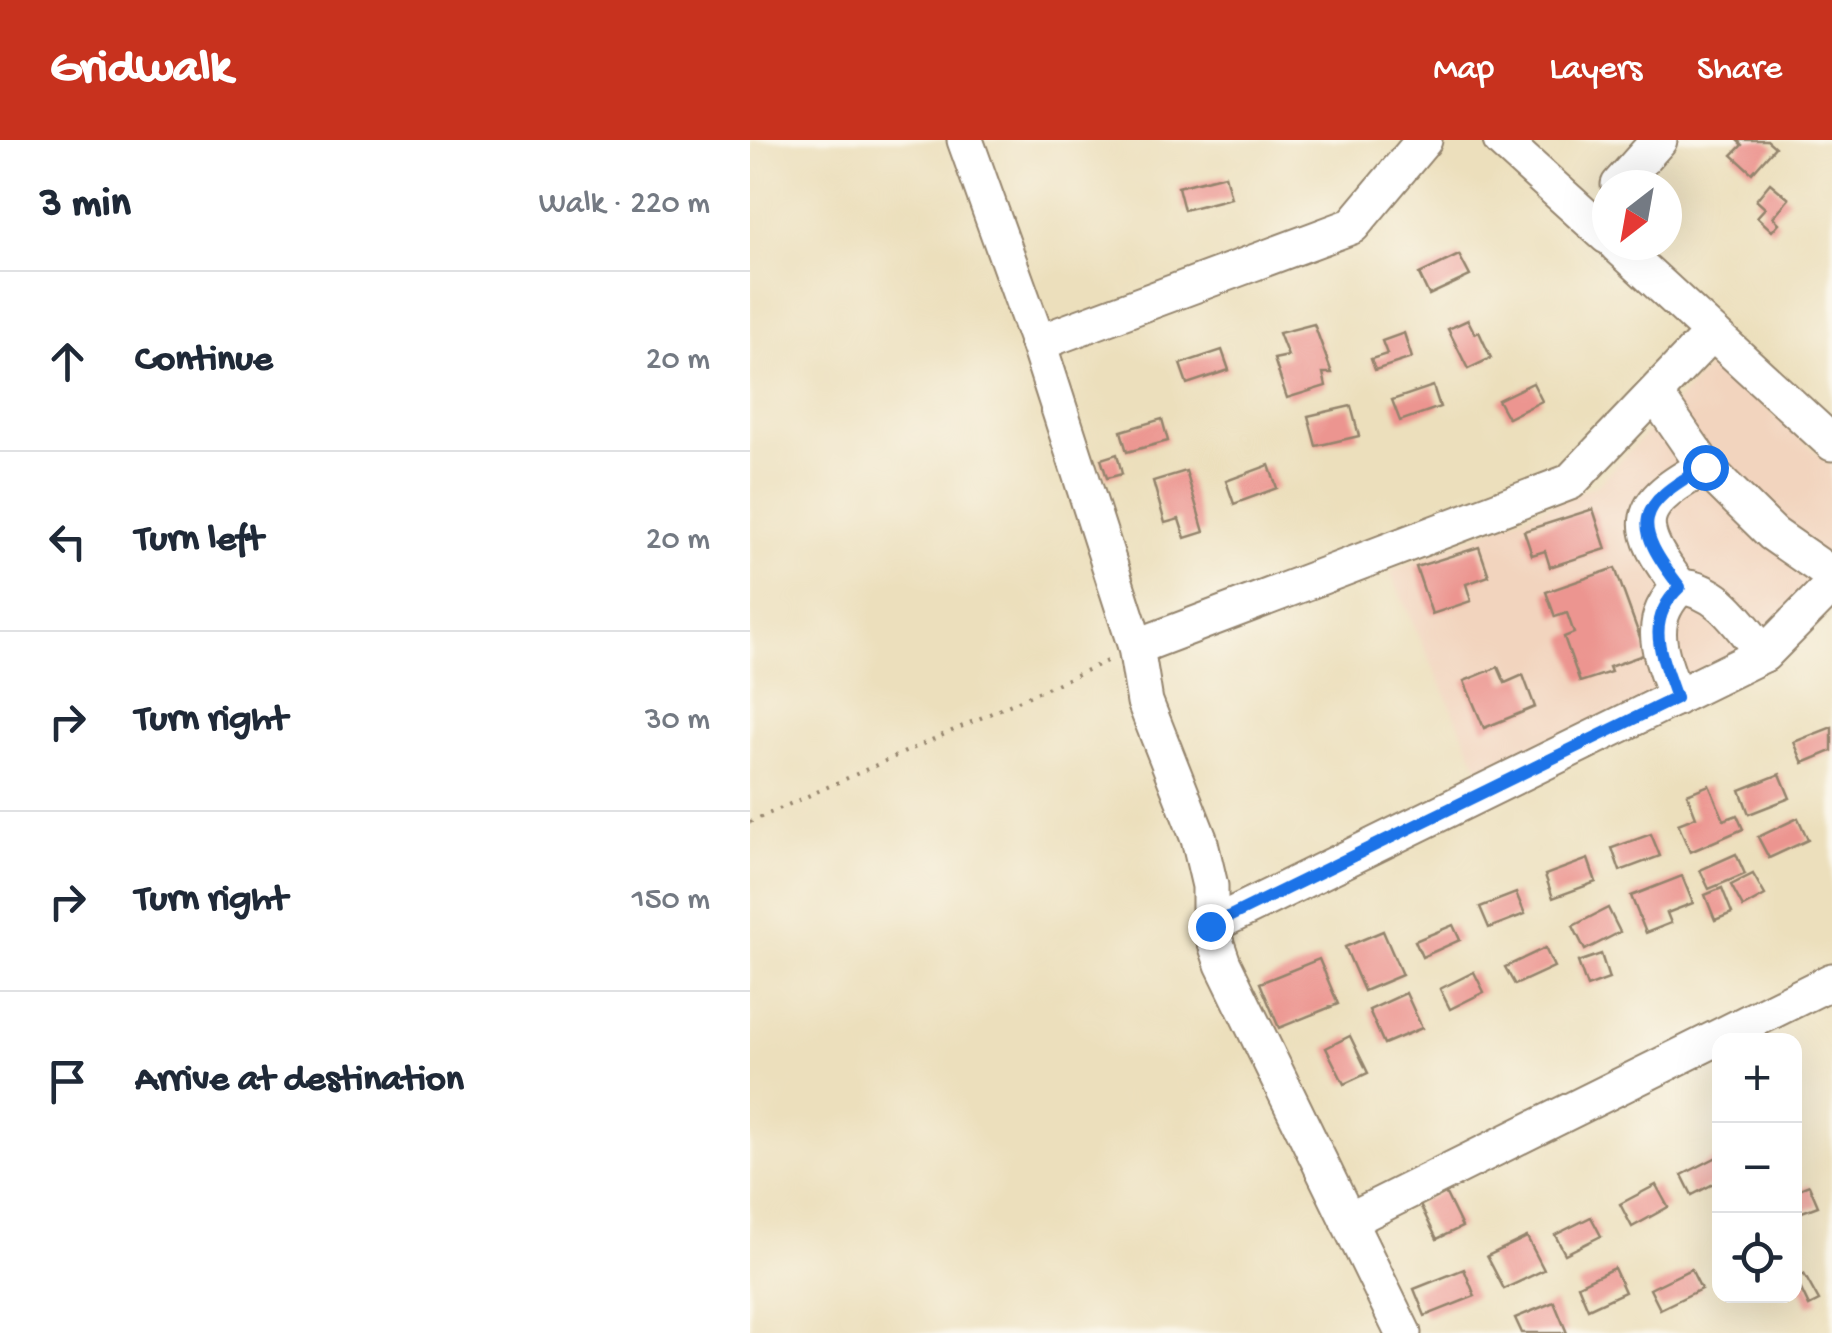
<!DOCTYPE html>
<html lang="en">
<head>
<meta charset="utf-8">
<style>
  body { margin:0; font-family:"Gochi Hand",sans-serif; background:#f2f2f3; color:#1f2937 }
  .controls { position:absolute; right:30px; bottom:30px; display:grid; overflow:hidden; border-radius:20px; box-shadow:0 10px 40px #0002 }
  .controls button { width:90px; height:90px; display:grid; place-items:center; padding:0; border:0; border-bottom:2px solid #e0e1e3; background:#fff; color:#1f2937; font:50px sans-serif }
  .compass { position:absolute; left:842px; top:30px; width:90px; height:90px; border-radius:50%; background:#fff; box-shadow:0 10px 40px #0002; rotate:211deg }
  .stop { position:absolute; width:30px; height:30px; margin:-22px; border:8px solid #1a73e8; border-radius:50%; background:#fff }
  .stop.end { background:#1a73e8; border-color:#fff; box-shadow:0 2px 10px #0008 }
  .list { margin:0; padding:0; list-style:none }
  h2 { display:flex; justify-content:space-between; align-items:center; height:130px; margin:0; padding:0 40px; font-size:42px }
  h2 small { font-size:32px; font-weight:400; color:#747a83 }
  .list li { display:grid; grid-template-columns:65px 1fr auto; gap:30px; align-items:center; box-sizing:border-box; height:180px; padding:0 40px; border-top:2px solid #e0e1e3 }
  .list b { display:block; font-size:38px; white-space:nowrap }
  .list em { font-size:32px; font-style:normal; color:#747a83 }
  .icon { flex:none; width:55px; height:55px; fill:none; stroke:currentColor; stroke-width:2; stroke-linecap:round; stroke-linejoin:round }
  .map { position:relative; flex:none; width:1082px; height:1193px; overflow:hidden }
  header { display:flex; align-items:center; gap:60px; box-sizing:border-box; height:140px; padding:0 50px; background:#c8321e; color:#fff }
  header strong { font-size:48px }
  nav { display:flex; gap:55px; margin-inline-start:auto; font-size:35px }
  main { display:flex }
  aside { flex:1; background:#fff }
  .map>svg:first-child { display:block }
</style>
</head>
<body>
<header>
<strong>Gridwalk</strong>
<nav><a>Map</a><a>Layers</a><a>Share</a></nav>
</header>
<main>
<aside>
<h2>3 min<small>Walk · 220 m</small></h2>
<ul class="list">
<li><svg class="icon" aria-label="ahead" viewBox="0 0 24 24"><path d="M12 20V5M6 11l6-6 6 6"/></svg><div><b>Continue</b></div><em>20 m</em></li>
<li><svg class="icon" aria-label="left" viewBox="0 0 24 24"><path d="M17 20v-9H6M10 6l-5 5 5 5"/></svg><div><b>Turn left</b></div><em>20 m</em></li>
<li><svg class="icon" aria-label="right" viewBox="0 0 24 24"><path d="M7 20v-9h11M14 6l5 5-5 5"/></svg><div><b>Turn right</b></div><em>30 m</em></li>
<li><svg class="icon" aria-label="right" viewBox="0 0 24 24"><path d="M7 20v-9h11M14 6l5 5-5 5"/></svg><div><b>Turn right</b></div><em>150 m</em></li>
<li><svg class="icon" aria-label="arrive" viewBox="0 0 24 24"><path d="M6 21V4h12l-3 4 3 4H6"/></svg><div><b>Arrive at destination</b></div></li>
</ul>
</aside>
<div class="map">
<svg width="1082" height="1193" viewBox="0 0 1082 1193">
  <rect width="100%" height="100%" fill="#fbf7ec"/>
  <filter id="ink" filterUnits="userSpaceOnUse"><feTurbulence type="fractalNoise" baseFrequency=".01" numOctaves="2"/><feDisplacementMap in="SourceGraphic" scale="20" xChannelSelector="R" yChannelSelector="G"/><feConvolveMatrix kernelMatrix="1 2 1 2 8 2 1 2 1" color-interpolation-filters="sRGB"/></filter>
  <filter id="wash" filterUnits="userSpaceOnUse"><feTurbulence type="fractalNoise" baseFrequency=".0048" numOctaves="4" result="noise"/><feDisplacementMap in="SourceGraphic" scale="40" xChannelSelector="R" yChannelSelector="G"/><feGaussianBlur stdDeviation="2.25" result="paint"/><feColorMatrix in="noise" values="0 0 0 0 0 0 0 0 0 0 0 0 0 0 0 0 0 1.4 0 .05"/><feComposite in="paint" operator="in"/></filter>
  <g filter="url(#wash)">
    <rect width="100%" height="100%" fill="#ecdfbc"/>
    <polygon fill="#f2d4be" points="964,221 1082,326 1082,421 1003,508 734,639 640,432 848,344"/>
    <g id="blocks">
      <g fill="#ec9590">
        <polygon points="987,0 1017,0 1025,7 1002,33 982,15 992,5"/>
        <polygon points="475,35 481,58 434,70 428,47"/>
        <polygon points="1020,43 1039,59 1023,77 1029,83 1022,91 1007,77 1015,68 1006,60"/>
        <polygon points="709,115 720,136 679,155 669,134"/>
        <polygon points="718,180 725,194 729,192 741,218 718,229 698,189"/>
        <polygon points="564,184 582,233 573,233 576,246 537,258 524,219 538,216 529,193"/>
        <polygon points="654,193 662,218 625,230 621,219 637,214 632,201"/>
        <polygon points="472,210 479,230 437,244 430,224"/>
        <polygon points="783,243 792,261 758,278 748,260"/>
        <polygon points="683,246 690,267 650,281 642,260"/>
        <polygon points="601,266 609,296 566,306 558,276"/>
        <polygon points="412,279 418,301 377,312 371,291"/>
        <polygon points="367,314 372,334 357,338 351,319"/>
        <polygon points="519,325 527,348 484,364 476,341"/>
        <polygon points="436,331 454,392 435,398 429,379 415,383 403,341"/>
        <polygon points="843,369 856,409 800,427 795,411 782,415 774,391"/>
        <polygon points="729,407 739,436 716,444 721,461 682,474 666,427"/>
        <polygon points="865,428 896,514 859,527 861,532 830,542 814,497 824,493 817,473 805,477 796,452"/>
        <polygon points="748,527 755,543 773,535 785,567 734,588 714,541"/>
        <polygon points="1082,587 1082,611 1053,623 1044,602"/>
        <polygon points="1030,634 1040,658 999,674 990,650"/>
        <polygon points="959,645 974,680 987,675 993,689 940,712 928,684 946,677 937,654"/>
        <polygon points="1048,678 1058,700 1019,718 1008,697"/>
        <polygon points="901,694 910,716 870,731 862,708"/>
        <polygon points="986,714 995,734 959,749 950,730"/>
        <polygon points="838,719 846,742 803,758 795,735"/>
        <polygon points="1003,734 1015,755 993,767 981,745"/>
        <polygon points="932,736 943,763 917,773 921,783 896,793 881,756"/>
        <polygon points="972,748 982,773 965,780 955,755"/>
        <polygon points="766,753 775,774 739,788 730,767"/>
        <polygon points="858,768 870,792 835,810 823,786"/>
        <polygon points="703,785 710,800 672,817 665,801"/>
        <polygon points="633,791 652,835 614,851 595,807"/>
        <polygon points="795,808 804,827 765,845 755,827"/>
        <polygon points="851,814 859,839 837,847 828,822"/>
        <polygon points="569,819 588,864 529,888 510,843"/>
        <polygon points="724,832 734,852 700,869 690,849"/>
        <polygon points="656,853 672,888 634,904 619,870"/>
        <polygon points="600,896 618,933 594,944 576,908"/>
        <polygon points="969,1016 969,1041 942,1055 932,1035"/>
        <polygon points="906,1045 918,1067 882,1087 870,1064"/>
        <polygon points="1059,1045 1068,1066 1044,1075 1044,1051"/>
        <polygon points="694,1050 712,1087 687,1099 669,1063"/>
        <polygon points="841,1077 851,1096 815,1114 805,1095"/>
        <polygon points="777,1097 794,1130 754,1149 737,1116"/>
        <polygon points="864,1128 875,1152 838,1169 828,1145"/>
        <polygon points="714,1129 725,1156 675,1176 664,1149"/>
        <polygon points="941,1129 951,1149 910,1169 900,1149"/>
        <polygon points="1054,1134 1069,1161 1059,1166 1046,1139"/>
        <polygon points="804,1162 817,1193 772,1193 765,1178"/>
      </g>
    </g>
  </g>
  <g filter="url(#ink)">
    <use href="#blocks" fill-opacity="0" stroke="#94846d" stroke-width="2.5"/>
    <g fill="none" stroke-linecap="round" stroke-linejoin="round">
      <g stroke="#94846d" stroke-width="39">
        <g id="minor">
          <polyline points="215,0 288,203 386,507 395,562 449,699 460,746 460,786 473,824 653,1193"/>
          <polyline points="751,0 857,96"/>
          <polyline points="869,45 909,0"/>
          <polyline points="867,105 1082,303"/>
          <polyline points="288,203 602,86 674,0"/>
          <polyline points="905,254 955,327 1023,394 1082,435"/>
          <path d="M 930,447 C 970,449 990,486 1014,514"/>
          <polyline points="386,507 820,342 962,193"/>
          <path d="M 926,558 C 912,516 893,482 930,447 C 882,385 884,365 955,327"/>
          <polyline points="460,786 1014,514 1082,445"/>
          <polyline points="598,1081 1082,841"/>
        </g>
      </g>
      <polyline stroke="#94846d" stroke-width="4" stroke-dasharray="2.5 8" stroke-linecap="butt" points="0,682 359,520"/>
      <use href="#minor" stroke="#fff" stroke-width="35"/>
    </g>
  </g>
  <g fill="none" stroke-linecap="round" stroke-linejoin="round" filter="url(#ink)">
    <path stroke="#1a73e8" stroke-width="12" d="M 460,786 L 926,558 C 912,516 893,482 930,447 C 882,385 884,366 955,327"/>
  </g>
</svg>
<div class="controls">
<button>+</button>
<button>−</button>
<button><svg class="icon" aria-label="locate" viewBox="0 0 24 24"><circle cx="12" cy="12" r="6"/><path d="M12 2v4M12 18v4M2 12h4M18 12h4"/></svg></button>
</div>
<svg class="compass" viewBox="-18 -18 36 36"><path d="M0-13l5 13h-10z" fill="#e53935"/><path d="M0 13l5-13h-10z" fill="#747a83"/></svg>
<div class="stop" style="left:955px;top:327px"></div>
<div class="stop end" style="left:460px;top:786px"></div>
</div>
</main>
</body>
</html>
